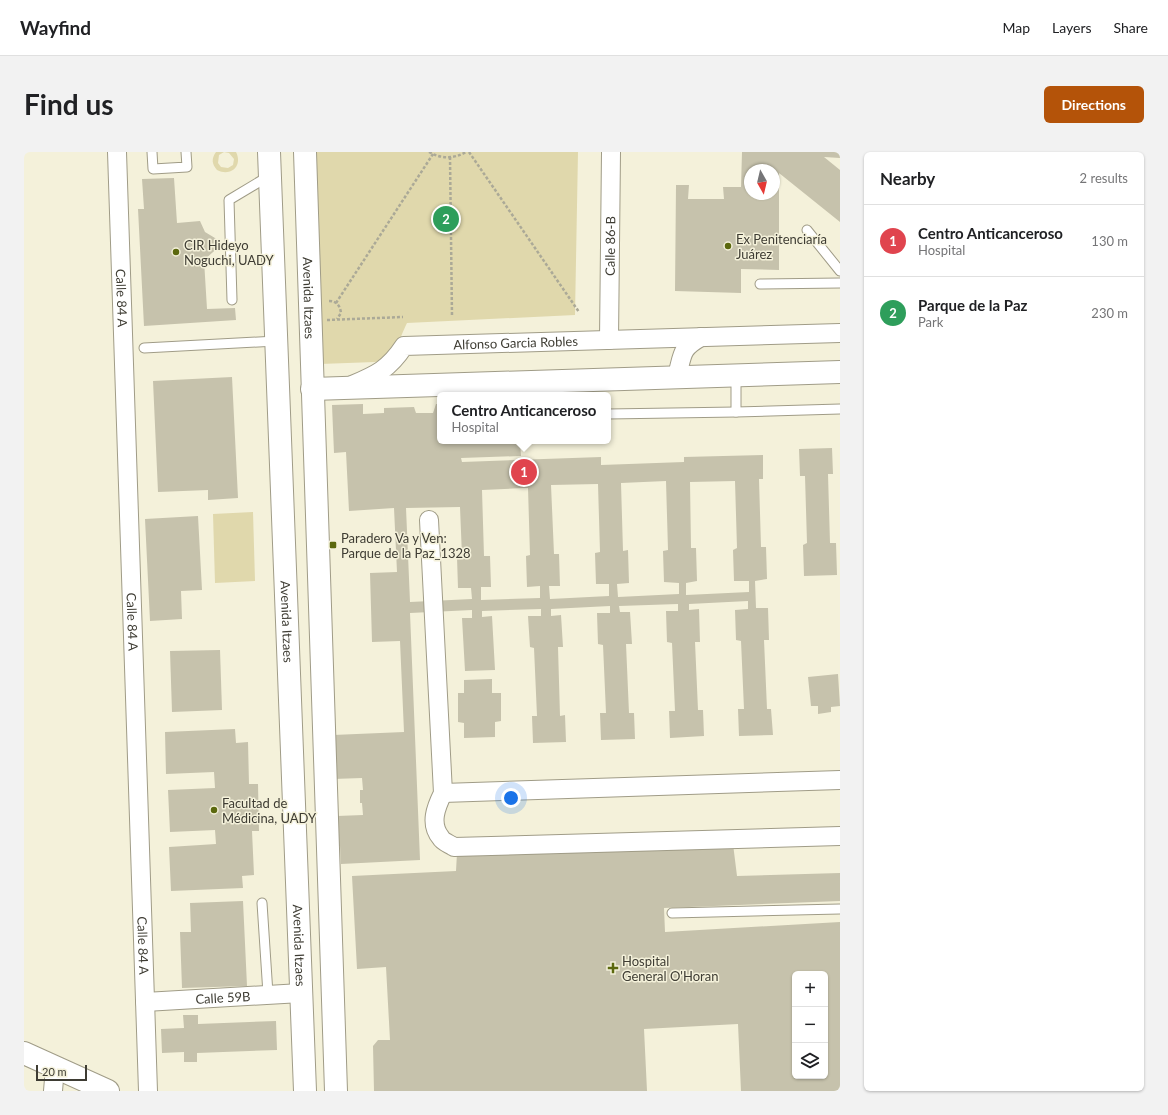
<!DOCTYPE html>
<html lang="en">
<head>
<meta charset="utf-8">
<style>
  body { margin:0; font-family:Lato,sans-serif; background:#f2f2f2; color:#202124 }
  .controls { position:absolute; right:12px; bottom:12px; display:grid; overflow:hidden; border-radius:6px; box-shadow:0 1px 3px #0004 }
  .controls button { width:36px; height:36px; display:grid; place-items:center; padding:0; border:0; border-bottom:1px solid #e0e0e0; background:#fff; color:#202124; font:20px sans-serif }
  .compass { position:absolute; left:720px; top:12px; width:36px; height:36px; border-radius:50%; background:#fff; box-shadow:0 1px 3px #0004; rotate:172deg }
  .scale { position:absolute; left:12px; bottom:10px; width:51px; box-sizing:border-box; padding-left:4px; border:2px solid #3e3c33; border-top:0; font-size:11px; line-height:14px; white-space:nowrap; color:#3e3c33; -webkit-text-stroke:3px #f4f1da; paint-order:stroke }
  .you { position:absolute; left:487px; top:646px; width:14px; height:14px; margin:-10px; border:3px solid #fff; border-radius:50%; background:#1a73e8; box-shadow:0 0 0 6px #1a73e833 }
  .badge { display:grid; place-items:center; width:26px; height:26px; border-radius:50%; background:#b45309; color:#fff; font-size:13px; font-weight:700 }
  .pin { position:absolute; translate:-50% -50%; border:2px solid #fff; box-shadow:0 1px 4px #0006 }
  .popup { position:absolute; left:413px; top:240px; width:174px; height:52px; box-sizing:border-box; display:grid; place-content:center; border-radius:6px; background:#fff; filter:drop-shadow(0 1px 3px #0005); font-size:13px; white-space:nowrap; color:#757577 }
  .popup b { font-size:15px; color:#202124 }
  .popup::after { content:''; position:absolute; left:50%; top:100%; margin-left:-8px; border:8px solid transparent; border-top-color:#fff }
  .list { margin:0; padding:0; list-style:none }
  h2 { display:flex; justify-content:space-between; align-items:center; height:52px; margin:0; padding:0 16px; font-size:17px }
  h2 small { font-size:13px; font-weight:400; color:#757577 }
  .list li { display:grid; grid-template-columns:26px 1fr auto; gap:12px; align-items:center; box-sizing:border-box; height:72px; padding:0 16px; border-top:1px solid #e0e0e0 }
  .list b { display:block; font-size:15px; white-space:nowrap }
  .list p { margin:0; font-size:13px; white-space:nowrap; color:#757577 }
  .list em { font-size:13px; font-style:normal; color:#757577 }
  .icon { flex:none; width:22px; height:22px; fill:none; stroke:currentColor; stroke-width:2; stroke-linecap:round; stroke-linejoin:round }
  .map { position:relative; flex:none; width:816px; height:939px; overflow:hidden; border-radius:6px }
  header { display:flex; align-items:center; gap:24px; box-sizing:border-box; height:56px; padding:0 20px; background:#fff; border-bottom:1px solid #e0e0e0 }
  header strong { font-size:19px }
  nav { display:flex; gap:22px; margin-inline-start:auto; font-size:14px }
  .intro { display:flex; align-items:center; justify-content:space-between; box-sizing:border-box; height:96px; padding:0 24px }
  h1 { margin:0; font-size:28px }
  .button { padding:10px 18px; border-radius:6px; background:#b45309; color:#fff; font-size:14px; font-weight:700 }
  main { display:flex; gap:24px; padding:0 24px }
  aside { flex:1; background:#fff; border-radius:6px; box-shadow:0 1px 3px #0004 }
  .map>svg:first-child { display:block }
</style>
</head>
<body>
<header>
<strong>Wayfind</strong>
<nav><a>Map</a><a>Layers</a><a>Share</a></nav>
</header>
<div class="intro"><h1>Find us</h1><a class="button">Directions</a></div>
<main>
<div class="map">
<svg width="816" height="939" viewBox="0 0 816 939">
  <rect width="100%" height="100%" fill="#f4f1da"/>
  <g fill="#e0d8ac" fill-rule="evenodd">
    <path d="M 192,0 L 212,0 C 219,14 207,25 193,18 C 188,12 187,7 192,0 ZM 200,0 L 205,1 L 210,7 L 209,13 L 204,16 L 197,15 L 194,11 L 195,3 Z"/>
    <path d="M 289,0 L 554,0 L 551,163 L 383,171 C 375,187 371,207 351,210 L 296,212 Z"/>
    <polygon points="229,360 231,429 191,431 189,362"/>
  </g>
  <g fill="#c6c2ac" fill-rule="evenodd">
    <path d="M 718,0 L 816,0 L 816,6 L 800,5 L 816,18 L 816,70 L 755,21 L 755,118 L 717,117 L 717,141 L 651,139 L 652,33 L 665,33 L 664,47 L 700,47 L 699,35 L 717,35 ZM 726,18 L 750,18 L 750,42 L 726,42 Z"/>
    <polygon points="150,26 153,71 176,69 181,80 191,86 197,93 180,108 183,157 211,156 212,168 120,174 114,57 120,57 118,27"/>
    <polygon points="208,225 214,346 184,348 184,338 134,340 129,229"/>
    <path d="M 339,252 L 339,262 L 360,261 L 360,256 L 390,255 L 392,261 L 409,261 L 412,252 L 416,252 L 416,289 L 496,289 L 497,304 L 437,306 L 438,310 L 577,305 L 577,313 L 660,310 L 660,305 L 739,303 L 739,327 L 735,327 L 737,395 L 742,395 L 743,427 L 731,429 L 732,456 L 744,456 L 745,488 L 740,488 L 743,557 L 747,557 L 749,583 L 715,584 L 714,557 L 720,557 L 717,489 L 712,488 L 711,458 L 724,457 L 724,449 L 665,452 L 665,458 L 675,457 L 676,490 L 671,490 L 674,558 L 679,558 L 680,584 L 646,586 L 645,559 L 651,559 L 648,491 L 643,490 L 642,459 L 654,459 L 654,452 L 595,454 L 596,460 L 606,460 L 608,492 L 602,492 L 605,561 L 610,561 L 611,587 L 577,588 L 576,561 L 582,561 L 579,493 L 574,492 L 573,461 L 586,461 L 586,454 L 527,457 L 527,464 L 537,463 L 539,495 L 534,495 L 536,564 L 541,563 L 542,590 L 509,591 L 508,564 L 513,564 L 510,496 L 506,495 L 504,464 L 517,464 L 517,457 L 458,459 L 458,465 L 468,464 L 471,518 L 441,519 L 438,466 L 448,466 L 448,458 L 386,461 L 396,708 L 317,712 L 316,694 L 310,694 L 309,682 L 314,682 L 313,664 L 339,663 L 338,651 L 336,651 L 336,638 L 339,638 L 338,626 L 309,627 L 309,583 L 380,580 L 376,489 L 348,490 L 346,421 L 373,420 L 370,356 L 325,359 L 322,300 L 310,301 L 308,253 ZM 642,329 L 644,398 L 639,399 L 640,430 L 655,431 L 655,442 L 594,445 L 593,432 L 605,431 L 604,398 L 599,399 L 597,331 ZM 711,329 L 713,396 L 709,398 L 710,429 L 725,429 L 725,440 L 662,443 L 662,431 L 673,429 L 672,396 L 667,396 L 666,330 ZM 574,332 L 576,400 L 571,401 L 572,432 L 585,432 L 585,444 L 526,447 L 525,434 L 536,434 L 535,402 L 530,402 L 527,333 ZM 499,336 L 504,336 L 506,403 L 502,404 L 503,435 L 516,434 L 516,446 L 457,448 L 457,435 L 467,435 L 466,404 L 460,404 L 458,338 ZM 436,355 L 438,404 L 433,405 L 434,436 L 447,436 L 448,447 L 386,450 L 382,356 Z"/>
    <polygon points="808,296 809,322 804,322 806,391 812,391 813,423 780,424 779,393 783,391 781,324 776,324 775,297"/>
    <polygon points="174,364 178,438 157,439 158,467 126,469 121,367"/>
    <polygon points="196,498 198,558 148,560 146,499"/>
    <polygon points="814,522 816,554 807,555 807,560 794,562 794,554 787,554 784,525"/>
    <polygon points="468,527 468,541 477,541 477,569 471,570 471,585 440,586 440,571 434,570 434,541 440,541 440,528"/>
    <polygon points="211,577 212,591 224,590 225,632 234,632 235,679 228,679 230,723 218,724 219,736 147,739 145,695 192,692 191,678 146,680 144,638 191,636 190,620 142,622 141,580"/>
    <path d="M 709,692 L 713,724 L 816,721 L 816,749 L 640,756 L 641,780 L 816,770 L 816,939 L 717,939 L 714,872 L 620,877 L 623,939 L 350,939 L 349,894 L 354,888 L 366,888 L 362,815 L 333,817 L 328,724 L 432,719 L 433,701 ZM 771,822 L 801,822 L 801,924 L 771,924 Z"/>
    <polygon points="219,749 223,834 158,836 156,780 167,780 166,751"/>
    <polygon points="159,863 174,863 174,872 252,869 253,898 173,901 173,910 160,910 160,900 138,901 137,877 160,876"/>
  </g>
  <g fill="none" stroke-linecap="round" stroke-linejoin="round">
    <g stroke="#a09c87" stroke-width="11">
      <g id="lane">
        <polyline points="128,0 129,17 163,15 162,0"/>
        <polyline points="783,78 816,119"/>
        <polyline points="736,132 816,131"/>
        <polyline points="208,148 205,48 245,24"/>
        <polyline points="120,196 252,189"/>
        <polyline points="712,224 712,260"/>
        <polyline points="584,262 712,260 816,257"/>
        <polyline points="238,751 244,842"/>
        <polyline points="648,761 816,757"/>
      </g>
    </g>
    <g stroke="#a09c87" stroke-width="20">
      <g id="street">
        <path id="s1" d="M 93,0 L 124,939"/>
        <path id="s2" d="M 585,188 L 587,0"/>
        <path d="M 653,224 C 659,202 656,197 677,185"/>
        <path id="s3" d="M 328,233 C 352,223 365,217 380,194 L 816,181"/>
        <path d="M 405,368 L 419,641 C 412,655 405,672 417,686 C 419,690 426,692 430,695 L 816,684"/>
        <polyline points="419,641 816,628"/>
        <path id="s4" d="M 121,850 L 277,841"/>
        <polyline points="29,939 31,915"/>
      </g>
    </g>
    <g stroke="#a09c87" stroke-width="24">
      <g id="secondary">
        <polyline points="288,237 816,220"/>
        <polyline points="0,901 84,939"/>
      </g>
    </g>
    <g stroke="#a09c87" stroke-width="24">
      <g id="primary">
        <path id="s5" d="M 245,0 L 281,939"/>
        <path id="s6" d="M 281,0 C 289,313 299,626 312,939"/>
      </g>
    </g>
    <g stroke="#aba997" stroke-width="2.5" stroke-dasharray="3 2" stroke-linecap="butt">
      <path d="M 405,0 C 417,7 430,7 442,0"/>
      <polyline points="445,0 555,160"/>
      <polyline points="426,5 428,164"/>
      <path d="M 305,149 C 312,149 316,153 317,161 L 313,167"/>
      <polyline points="312,151 409,2"/>
      <polyline points="303,168 379,165"/>
    </g>
    <use href="#lane" stroke="#fff" stroke-width="9"/>
    <use href="#street" stroke="#fff" stroke-width="18"/>
    <use href="#secondary" stroke="#fff" stroke-width="22"/>
    <use href="#primary" stroke="#fff" stroke-width="22"/>
  </g>
  <g fill="#5b680e" stroke="#f4f1da" stroke-width="1.5">
    <circle cx="704" cy="94" r="4"/>
    <circle cx="152" cy="100" r="4"/>
    <rect x="305" y="389" width="8" height="8" rx="2"/>
    <circle cx="190" cy="658" r="4"/>
    <path d="M587 810h4v4h4v4h-4v4h-4v-4h-4v-4h4z"/>
  </g>
  <g text-anchor="middle" dominant-baseline="central" stroke-width="3" stroke-linejoin="round" paint-order="stroke">
    <g font-size="13" fill="#3e3c33" stroke="#f4f1da" text-anchor="start">
      <text x="712" y="87">Ex Penitenciaría<tspan x="712" dy="15">Juárez</tspan></text>
      <text x="160" y="93">CIR Hideyo<tspan x="160" dy="15">Noguchi, UADY</tspan></text>
      <text x="317" y="386">Paradero Va y Ven:<tspan x="317" dy="15">Parque de la Paz_1328</tspan></text>
      <text x="198" y="651">Facultad de<tspan x="198" dy="15">Médicina, UADY</tspan></text>
      <text x="598" y="809">Hospital<tspan x="598" dy="15">General O'Horan</tspan></text>
    </g>
    <g font-size="13" fill="#3e3c33" stroke="#f4f1da">
      <text stroke="none"><textPath href="#s2" startOffset="94">Calle 86-B</textPath></text>
      <text stroke="none"><textPath href="#s1" startOffset="146">Calle 84 A</textPath></text>
      <text stroke="none"><textPath href="#s6" startOffset="146">Avenida Itzaes</textPath></text>
      <text stroke="none"><textPath href="#s3" startOffset="178">Alfonso Garcia Robles</textPath></text>
      <text stroke="none"><textPath href="#s1" startOffset="470">Calle 84 A</textPath></text>
      <text stroke="none"><textPath href="#s5" startOffset="470">Avenida Itzaes</textPath></text>
      <text stroke="none"><textPath href="#s1" startOffset="794">Calle 84 A</textPath></text>
      <text stroke="none"><textPath href="#s5" startOffset="794">Avenida Itzaes</textPath></text>
      <text stroke="none"><textPath href="#s4" startOffset="78">Calle 59B</textPath></text>
    </g>
  </g>
</svg>
<div class="controls">
<button>+</button>
<button>−</button>
<button><svg class="icon" aria-label="layers" viewBox="0 0 24 24"><path d="M12 4l9 5-9 5-9-5zM3 14l9 5 9-5"/></svg></button>
</div>
<svg class="compass" viewBox="-18 -18 36 36"><path d="M0-13l5 13h-10z" fill="#e53935"/><path d="M0 13l5-13h-10z" fill="#757577"/></svg>
<div class="scale">20 m</div>
<div class="you"></div>
<div class="pin badge" style="left:500px;top:320px;background:#e0444e">1</div>
<div class="popup"><b>Centro Anticanceroso</b>Hospital</div>
<div class="pin badge" style="left:422px;top:67px;background:#2e9e5b">2</div>
</div>
<aside>
<h2>Nearby<small>2 results</small></h2>
<ul class="list">
<li><span class="badge" style="background:#e0444e">1</span><div><b>Centro Anticanceroso</b><p>Hospital</p></div><em>130 m</em></li>
<li><span class="badge" style="background:#2e9e5b">2</span><div><b>Parque de la Paz</b><p>Park</p></div><em>230 m</em></li>
</ul>
</aside>
</main>
</body>
</html>
